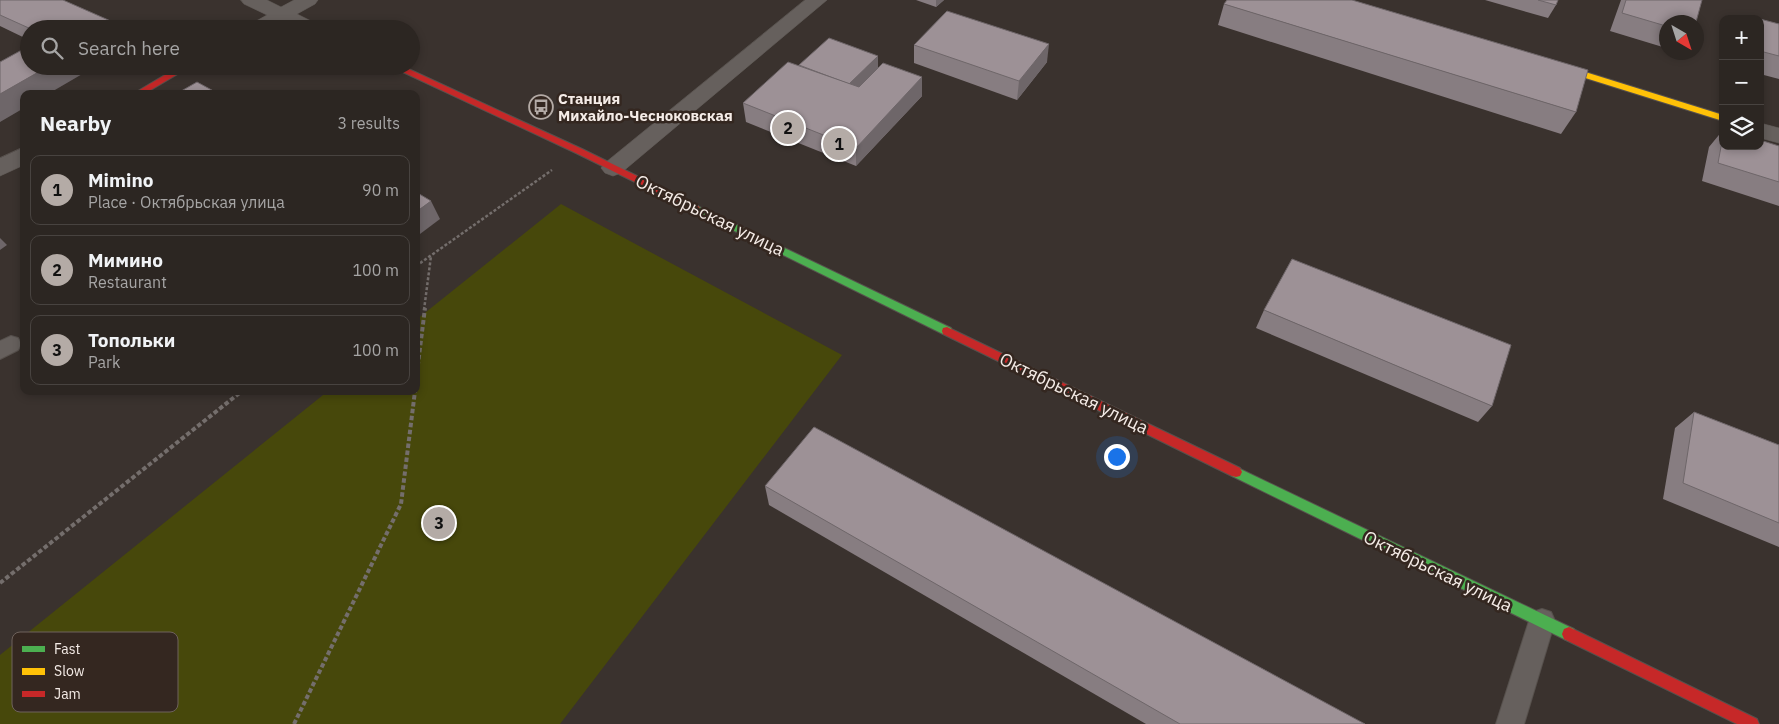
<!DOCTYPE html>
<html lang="en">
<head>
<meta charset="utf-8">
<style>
  body { margin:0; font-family:"IBM Plex Sans",sans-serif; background:#38322f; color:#f1f3f6 }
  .controls { position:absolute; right:15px; top:15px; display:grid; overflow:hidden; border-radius:10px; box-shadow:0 2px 8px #0003 }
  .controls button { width:45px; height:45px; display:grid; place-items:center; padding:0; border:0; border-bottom:1px solid #484340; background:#2c2622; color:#f1f3f6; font:25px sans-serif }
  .compass { position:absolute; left:1659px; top:15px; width:45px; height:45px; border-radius:50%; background:#2c2622; box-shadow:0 2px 8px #0003; rotate:141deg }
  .you { position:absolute; left:1116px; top:456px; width:18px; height:18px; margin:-12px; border:4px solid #fff; border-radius:50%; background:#1a73e8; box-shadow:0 0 0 8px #1a73e833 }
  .badge { display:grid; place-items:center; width:32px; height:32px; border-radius:50%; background:#b4aba6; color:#111; font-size:16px; font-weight:700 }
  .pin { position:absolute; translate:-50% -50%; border:2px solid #fff; box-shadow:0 1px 5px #0006 }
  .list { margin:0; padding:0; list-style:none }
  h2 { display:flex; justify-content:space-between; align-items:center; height:65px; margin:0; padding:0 20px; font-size:21px }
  h2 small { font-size:16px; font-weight:400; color:#a6a5a5 }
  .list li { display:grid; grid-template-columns:32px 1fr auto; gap:15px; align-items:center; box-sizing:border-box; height:70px; margin:0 10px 10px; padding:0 10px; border:1px solid #484340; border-radius:10px }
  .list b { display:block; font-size:19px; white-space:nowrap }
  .list p { margin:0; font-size:16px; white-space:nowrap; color:#a6a5a5 }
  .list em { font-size:16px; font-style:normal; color:#a6a5a5 }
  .icon { flex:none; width:28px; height:28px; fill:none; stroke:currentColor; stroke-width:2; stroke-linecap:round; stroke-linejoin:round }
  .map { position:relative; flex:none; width:1779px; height:724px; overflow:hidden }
  .search { position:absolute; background:#2c2622; box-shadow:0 2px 8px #0003; left:20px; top:20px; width:400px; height:55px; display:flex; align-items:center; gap:12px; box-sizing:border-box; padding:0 18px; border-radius:28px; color:#a6a5a5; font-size:19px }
  .panel { position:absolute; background:#2c2622; box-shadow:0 2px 8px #0003; left:20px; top:90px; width:400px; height:305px; border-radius:10px }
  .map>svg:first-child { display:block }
</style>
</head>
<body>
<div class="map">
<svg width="1779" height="724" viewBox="0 0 1779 724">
  <rect width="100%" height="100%" fill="#3a322e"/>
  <polygon fill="#47480b" points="561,204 842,355 560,724 0,724 0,655 328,391 416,391 416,320"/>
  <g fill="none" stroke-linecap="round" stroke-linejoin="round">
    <g stroke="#57514d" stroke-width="2">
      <g id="lane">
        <polygon points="11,336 18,338 21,344 18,350 0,359 0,341"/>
        <polygon points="1542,609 1551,612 1555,621 1524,724 1496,724 1529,621 1533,612"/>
      </g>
    </g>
    <g stroke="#57514d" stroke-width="1">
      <g id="street">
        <polygon points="241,0 267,0 281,7 294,0 318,0 315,4 297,14 319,25 322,29 295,29 282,23 271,29 246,29 249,25 267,15 244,4"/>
        <polygon points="805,0 827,0 621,173 613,176 605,173 601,168 605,163"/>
        <polygon points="1760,123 1779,128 1779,143 1760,138"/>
        <polygon points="24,147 24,165 0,176 0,158"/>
      </g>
    </g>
    <g stroke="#57514d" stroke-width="2">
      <g id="fast">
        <polygon points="695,205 951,328 952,331 951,334 943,334 692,210 690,208"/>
        <polygon points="1236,467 1574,629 1576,634 1574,639 1569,641 1564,639 1232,476 1230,472 1232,468"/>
      </g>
    </g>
    <g stroke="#57514d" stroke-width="2">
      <polygon id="slow" points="1550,61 1723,115 1723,121 1547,66 1546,64"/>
    </g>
    <g stroke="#57514d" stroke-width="2">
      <g id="jam">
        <polygon points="180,66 191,66 144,94 133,94"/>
        <polygon points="390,66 402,66 582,149 698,206 700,208 695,211 692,210 576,153"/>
        <polygon points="947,327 1240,468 1242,472 1240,476 1236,477 1232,476 943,334 942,331 943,328"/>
        <polygon points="1569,627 1757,719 1759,724 1737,724 1564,639 1562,634 1564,629"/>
      </g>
    </g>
    <g stroke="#746e6c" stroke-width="2.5" stroke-dasharray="3 2" stroke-linecap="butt">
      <polyline points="416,266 552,170"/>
      <polyline points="424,310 431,256"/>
    </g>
    <g stroke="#746e6c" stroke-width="4" stroke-dasharray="4.5 2.5" stroke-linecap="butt">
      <polyline points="416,380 425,308"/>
      <polyline points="0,583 242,391"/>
      <polyline points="294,724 401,504 415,391"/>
    </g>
    <use href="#lane" fill="#66605d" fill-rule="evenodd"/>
    <use href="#street" fill="#66605d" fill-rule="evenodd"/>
    <use href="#fast" fill="#4caf50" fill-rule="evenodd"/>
    <use href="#slow" fill="#ffc107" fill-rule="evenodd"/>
    <use href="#jam" fill="#c62828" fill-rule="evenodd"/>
  </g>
  <g fill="#877d81">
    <polygon points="0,0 124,29 29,29 29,40 0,26"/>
    <polygon points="916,0 944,0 936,7"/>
    <polygon points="1485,0 1558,0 1556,5 1548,18"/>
    <polygon points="1621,0 1702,0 1666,22 1666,48 1610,31"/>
    <polygon points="1224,4 1576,112 1561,134 1218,25"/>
    <polygon points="1760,19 1779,24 1779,79 1760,74"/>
    <polygon points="914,45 1047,62 1017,100 914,63"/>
    <polygon points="799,65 878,68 922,77 922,96 856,166 746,122 743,103"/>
    <polygon points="1723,130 1723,146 1779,146 1779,206 1702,181 1709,147"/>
    <polygon points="1264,310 1492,406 1478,422 1256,328"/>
    <polygon points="1694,412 1779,445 1779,547 1663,499 1675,428"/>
    <polygon points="765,486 1365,724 1146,724 769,505"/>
  </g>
  <g fill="#6e6669">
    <polygon points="936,0 944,0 936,7"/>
    <polygon points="122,26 124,29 116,29"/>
    <polygon points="1049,44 1047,62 1017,100 1019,81"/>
    <polygon points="878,56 878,69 850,98 849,84"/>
    <polygon points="49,66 96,66 48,94 24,94 24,108 0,122 0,94"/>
    <polygon points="922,77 922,96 856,166 856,148"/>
    <polygon points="431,201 440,219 416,237 416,212"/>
    <polygon points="0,238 7,245 0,250"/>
  </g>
  <g fill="#9d9196" stroke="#6e6669">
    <polygon points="0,0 63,0 122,26 116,29 31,29 0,15"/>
    <polygon points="1227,0 1352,0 1588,70 1576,112 1224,4"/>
    <polygon points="1538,0 1558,0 1556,5"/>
    <polygon points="1626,0 1702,0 1696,22 1666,22 1666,26 1622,13"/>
    <polygon points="947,11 1049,44 1019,81 914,45"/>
    <polygon points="1760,19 1779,24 1779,56 1760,51"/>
    <polygon points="829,38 878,56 849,84 799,65"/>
    <polygon points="29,46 29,66 49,66 0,94 0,62"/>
    <polygon points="788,62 859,87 883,63 922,77 856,148 743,103"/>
    <polygon points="197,82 219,94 176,94"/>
    <polygon points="1723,136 1723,146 1760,146 1760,140 1779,146 1779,182 1718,163"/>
    <polygon points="416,192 431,201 416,212"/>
    <polygon points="1292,259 1511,345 1492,406 1264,310"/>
    <polygon points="1694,412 1779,445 1779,523 1683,483"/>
    <polygon points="814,427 1365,724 1180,724 765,486"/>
  </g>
  <defs>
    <g id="bus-ring" transform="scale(1.25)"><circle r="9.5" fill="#342720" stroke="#b4aba6" stroke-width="1.5"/><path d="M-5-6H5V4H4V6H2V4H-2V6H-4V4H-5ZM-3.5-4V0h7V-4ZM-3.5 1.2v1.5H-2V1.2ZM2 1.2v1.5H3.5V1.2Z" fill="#b4aba6"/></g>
  </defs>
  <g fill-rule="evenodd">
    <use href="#bus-ring" x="541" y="107"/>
  </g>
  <g text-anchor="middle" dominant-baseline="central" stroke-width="5" stroke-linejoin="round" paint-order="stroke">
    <g font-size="15" font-weight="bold" fill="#f5ece7" stroke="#342720" text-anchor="start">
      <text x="558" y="98">Станция<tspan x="558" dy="17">Михайло-Чесноковская</tspan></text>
    </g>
    <g font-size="18" fill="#f5ece7" stroke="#342720">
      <text transform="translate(710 215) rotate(26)">Октябрьская улица</text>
      <text transform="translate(1074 393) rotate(26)">Октябрьская улица</text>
      <text transform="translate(1438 571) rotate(26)">Октябрьская улица</text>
    </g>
  </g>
  <rect x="12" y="632" width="166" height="80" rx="8" fill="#342720" stroke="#6e625c" stroke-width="1"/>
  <rect x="22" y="646" width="23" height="6" fill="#4caf50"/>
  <rect x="22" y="668" width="23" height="7" fill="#ffc107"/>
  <rect x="22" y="691" width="23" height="6" fill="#c62828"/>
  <g font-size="14" fill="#f5ece7">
    <text x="54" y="654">Fast</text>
    <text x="54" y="676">Slow</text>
    <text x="54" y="699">Jam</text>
  </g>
</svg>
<div class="controls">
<button>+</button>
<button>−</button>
<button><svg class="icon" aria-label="layers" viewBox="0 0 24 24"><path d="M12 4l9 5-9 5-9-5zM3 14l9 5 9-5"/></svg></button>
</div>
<svg class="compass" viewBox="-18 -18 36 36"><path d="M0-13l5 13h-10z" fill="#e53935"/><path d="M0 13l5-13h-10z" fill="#a6a5a5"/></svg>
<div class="you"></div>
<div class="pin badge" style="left:839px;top:144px">1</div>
<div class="pin badge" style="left:788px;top:128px">2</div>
<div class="pin badge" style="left:439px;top:523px">3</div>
<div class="search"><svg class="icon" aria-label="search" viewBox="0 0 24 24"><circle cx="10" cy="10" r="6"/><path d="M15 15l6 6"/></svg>Search here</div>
<section class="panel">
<h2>Nearby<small>3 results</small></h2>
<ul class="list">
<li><span class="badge">1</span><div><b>Mimino</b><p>Place · Октябрьская улица</p></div><em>90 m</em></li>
<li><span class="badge">2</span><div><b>Мимино</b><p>Restaurant</p></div><em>100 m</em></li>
<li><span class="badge">3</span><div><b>Топольки</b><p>Park</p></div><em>100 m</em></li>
</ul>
</section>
</div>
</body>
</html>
